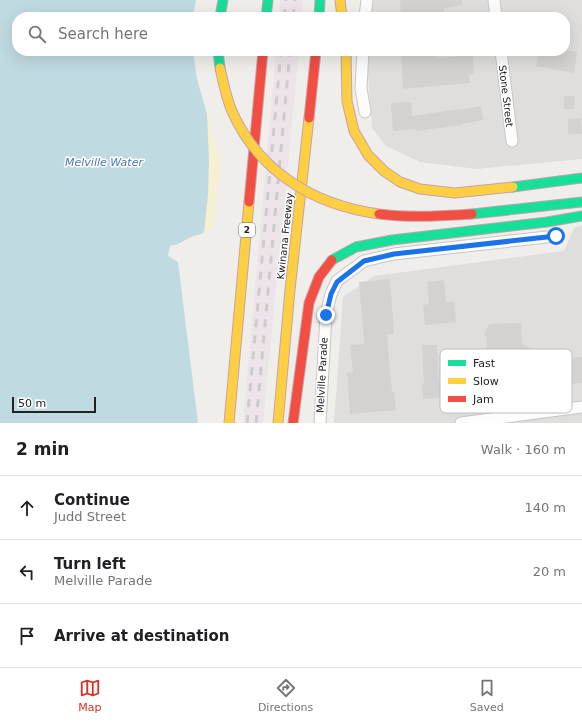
<!DOCTYPE html>
<html lang="en">
<head>
<meta charset="utf-8">
<style>
  body { margin:0; font-family:"DejaVu Sans",sans-serif; background:#f6f6f6; color:#202124 }
  .scale { position:absolute; left:12px; bottom:10px; width:84px; box-sizing:border-box; padding-left:4px; border:2px solid #222; border-top:0; font-size:11px; line-height:14px; white-space:nowrap; color:#222; -webkit-text-stroke:3px #fff; paint-order:stroke }
  .stop { position:absolute; width:12px; height:12px; margin:-9px; border:3px solid #1a73e8; border-radius:50%; background:#fff }
  .stop.end { background:#1a73e8; border-color:#fff; box-shadow:0 1px 4px #0008 }
  .list { margin:0; padding:0; list-style:none }
  h2 { display:flex; justify-content:space-between; align-items:center; height:52px; margin:0; padding:0 16px; font-size:17px }
  h2 small { font-size:13px; font-weight:400; color:#757577 }
  .list li { display:grid; grid-template-columns:26px 1fr auto; gap:12px; align-items:center; box-sizing:border-box; height:64px; padding:0 16px; border-top:1px solid #e0e0e0 }
  .list b { display:block; font-size:15px; white-space:nowrap }
  .list p { margin:0; font-size:13px; white-space:nowrap; color:#757577 }
  .list em { font-size:13px; font-style:normal; color:#757577 }
  .icon { flex:none; width:22px; height:22px; fill:none; stroke:currentColor; stroke-width:2; stroke-linecap:round; stroke-linejoin:round }
  .map { position:relative; flex:none; width:582px; height:423px; overflow:hidden }
  .search { position:absolute; background:#fff; box-shadow:0 4px 16px #0002; left:12px; right:12px; top:12px; height:44px; display:flex; align-items:center; gap:10px; box-sizing:border-box; padding:0 14px; border-radius:16px; color:#757577; font-size:15px }
  .sheet { height:244px; background:#fff }
  nav { display:flex; justify-content:space-around; align-items:center; box-sizing:border-box; height:56px; border-top:1px solid #e0e0e0; background:#fff; font-size:11px; color:#757577 }
  nav a { display:grid; justify-items:center; gap:2px }
  nav .on { color:#d93025 }
  .map>svg:first-child { display:block }
</style>
</head>
<body>
<div class="map">
<svg width="582" height="423" viewBox="0 0 582 423">
  <rect width="100%" height="100%" fill="#f0eeeb"/>
  <g fill="#dfdedc">
    <polygon points="362,0 582,0 582,159 477,169 420,162 386,146 372,128 366,51 565,51 565,17 363,17"/>
    <polygon points="582,225 582,423 334,423 343,297 374,276 564,251 574,228"/>
  </g>
  <g fill="#ede4e9">
    <polygon points="280,0 303,0 302,17 279,17"/>
    <polygon points="276,51 299,51 263,423 243,423"/>
  </g>
  <polygon fill="#f7efd1" points="207,114 218,152 220,167 214,219 211,229 204,233 208,195 209,160"/>
  <polygon fill="#c0dae2" points="0,0 196,0 193,17 17,17 17,51 193,51 197,79 207,114 209,160 208,195 204,233 191,237 178,244 170,246 168,256 178,262 198,423 0,423"/>
  <g fill="#d4d2d0">
    <polygon points="400,0 462,0 462,5 444,8 445,17 401,17"/>
    <polygon points="565,50 577,52 574,73 536,66 539,51 565,51"/>
    <polygon points="401,51 436,51 436,58 473,55 474,74 469,75 470,83 403,89"/>
    <polygon points="564,96 575,96 574,109 564,109"/>
    <polygon points="411,102 412,116 459,109 460,110 481,106 483,120 461,124 462,125 416,131 416,129 393,131 391,103"/>
    <polygon points="581,118 582,134 568,134 568,119"/>
    <polygon points="390,279 394,334 387,334 392,392 394,392 396,410 350,414 347,373 353,372 350,345 364,344 359,282"/>
    <polygon points="444,280 446,302 454,302 456,322 425,325 423,305 429,304 427,282"/>
    <polygon points="521,323 522,344 544,354 532,380 507,368 499,386 487,386 486,370 478,366 487,345 487,337 484,336 489,324"/>
    <polygon points="422,345 437,345 439,382 454,381 455,397 423,399 422,384 424,384"/>
    <polygon points="582,357 582,383 567,384 567,358"/>
  </g>
  <g fill="none" stroke-linecap="round" stroke-linejoin="round">
    <g stroke="#c7c6c5" stroke-width="13">
      <g id="street">
        <polyline points="494,0 496,17"/>
        <polyline points="365,17 367,0"/>
        <polyline points="363,51 361,88 365,112"/>
        <polyline points="501,51 512,141"/>
        <polyline points="320,423 326,315 331,294 337,281 364,261 394,254 556,236"/>
        <polyline points="461,423 582,407"/>
      </g>
    </g>
    <g stroke="#c4a3ac" stroke-width="11">
      <g id="fast">
        <polyline points="220,17 223,0"/>
        <polyline points="266,17 268,0"/>
        <polyline points="319,17 320,0"/>
        <polyline points="218,51 220,68"/>
        <polyline points="513,187 582,178"/>
        <polyline points="472,214 582,202"/>
        <polyline points="332,260 356,247 392,240 547,222 582,216"/>
      </g>
    </g>
    <g stroke="#c4a3ac" stroke-width="11">
      <g id="slow">
        <polyline points="340,0 342,17"/>
        <polyline points="346,51 347,101 354,131 368,155 384,171 400,182 420,189 455,193 513,187"/>
        <polyline points="229,423 249,202"/>
        <polyline points="278,423 290,290 309,118"/>
      </g>
    </g>
    <g stroke="#c4a3ac" stroke-width="11">
      <g id="jam">
        <polyline points="309,118 316,51"/>
        <polyline points="249,202 263,51"/>
        <polyline points="293,423 309,303 319,277 332,260"/>
      </g>
    </g>
    <use href="#street" stroke="#fdfcfc" stroke-width="11"/>
    <use href="#fast" stroke="#16e098" stroke-width="9"/>
    <use href="#slow" stroke="#ffcf43" stroke-width="9"/>
    <use href="#jam" stroke="#f24e42" stroke-width="9"/>
    <g stroke="#ccc" stroke-width="3" stroke-dasharray="8 8" stroke-linecap="butt">
      <polyline points="284,17 286,0"/>
      <polyline points="293,17 295,0"/>
      <polyline points="247,423 281,51"/>
      <polyline points="256,423 290,51"/>
    </g>
    <g stroke="#c4a3ac" stroke-width="11" stroke-linecap="butt">
      <path id="slow-bridge" d="M 220,68 C 223,82 226,96 231,109 C 258,172 314,205 379,214"/>
    </g>
    <g stroke="#c4a3ac" stroke-width="11" stroke-linecap="butt">
      <path id="jam-bridge" d="M 379,214 C 410,218 441,216 472,214"/>
    </g>
    <use href="#slow-bridge" stroke="#ffcf43" stroke-width="9"/>
    <use href="#jam-bridge" stroke="#f24e42" stroke-width="9"/>
  </g>
  <g fill="none" stroke-linecap="round" stroke-linejoin="round">
    <polyline stroke="#1a73e8" stroke-width="5" points="326,315 331,294 337,282 364,261 394,254 556,236"/>
  </g>
  <g text-anchor="middle" dominant-baseline="central" stroke-width="3" stroke-linejoin="round" paint-order="stroke">
    <rect fill="#fff" stroke="#646464" stroke-width="1" x="239" y="223" width="16" height="14" rx="3"/>
    <g font-size="9" font-weight="bold" fill="#222">
      <text x="247" y="230">2</text>
    </g>
    <g font-size="10" fill="#222" stroke="#fff">
      <text transform="translate(506 96) rotate(83)">Stone Street</text>
      <text transform="translate(285 236) rotate(-84)">Kwinana Freeway</text>
      <text transform="translate(322 375) rotate(-87)">Melville Parade</text>
    </g>
    <g font-size="11" font-style="italic" fill="#4c7aa8" stroke="#fff">
      <text x="104" y="162">Melville Water</text>
    </g>
  </g>
  <rect x="440" y="349" width="132" height="64" rx="6" fill="#fff" stroke="#bdbdbd" stroke-width="1"/>
  <rect x="448" y="360" width="18" height="6" fill="#16e098"/>
  <rect x="448" y="378" width="18" height="6" fill="#ffcf43"/>
  <rect x="448" y="396" width="18" height="6" fill="#f24e42"/>
  <g font-size="11" fill="#222">
    <text x="473" y="367">Fast</text>
    <text x="473" y="385">Slow</text>
    <text x="473" y="403">Jam</text>
  </g>
</svg>
<div class="scale">50 m</div>
<div class="stop" style="left:556px;top:236px"></div>
<div class="stop end" style="left:326px;top:315px"></div>
<div class="search"><svg class="icon" aria-label="search" viewBox="0 0 24 24"><circle cx="10" cy="10" r="6"/><path d="M15 15l6 6"/></svg>Search here</div>
</div>
<section class="sheet">
<h2>2 min<small>Walk · 160 m</small></h2>
<ul class="list">
<li><svg class="icon" aria-label="ahead" viewBox="0 0 24 24"><path d="M12 20V5M6 11l6-6 6 6"/></svg><div><b>Continue</b><p>Judd Street</p></div><em>140 m</em></li>
<li><svg class="icon" aria-label="left" viewBox="0 0 24 24"><path d="M17 20v-9H6M10 6l-5 5 5 5"/></svg><div><b>Turn left</b><p>Melville Parade</p></div><em>20 m</em></li>
<li><svg class="icon" aria-label="arrive" viewBox="0 0 24 24"><path d="M6 21V4h12l-3 4 3 4H6"/></svg><div><b>Arrive at destination</b></div></li>
</ul>
</section>
<nav>
<a class="on"><svg class="icon" aria-label="map" viewBox="0 0 24 24"><path d="M3 6l6-2 6 2 6-2v14l-6 2-6-2-6 2zM9 4v14M15 6v14"/></svg>Map</a>
<a><svg class="icon" aria-label="directions" viewBox="0 0 24 24"><path d="M12 3l9 9-9 9-9-9zM9 14v-3h6M13 9l2 2-2 2"/></svg>Directions</a>
<a><svg class="icon" aria-label="saved" viewBox="0 0 24 24"><path d="M7 4h10v16l-5-4-5 4z"/></svg>Saved</a>
</nav>
</body>
</html>
